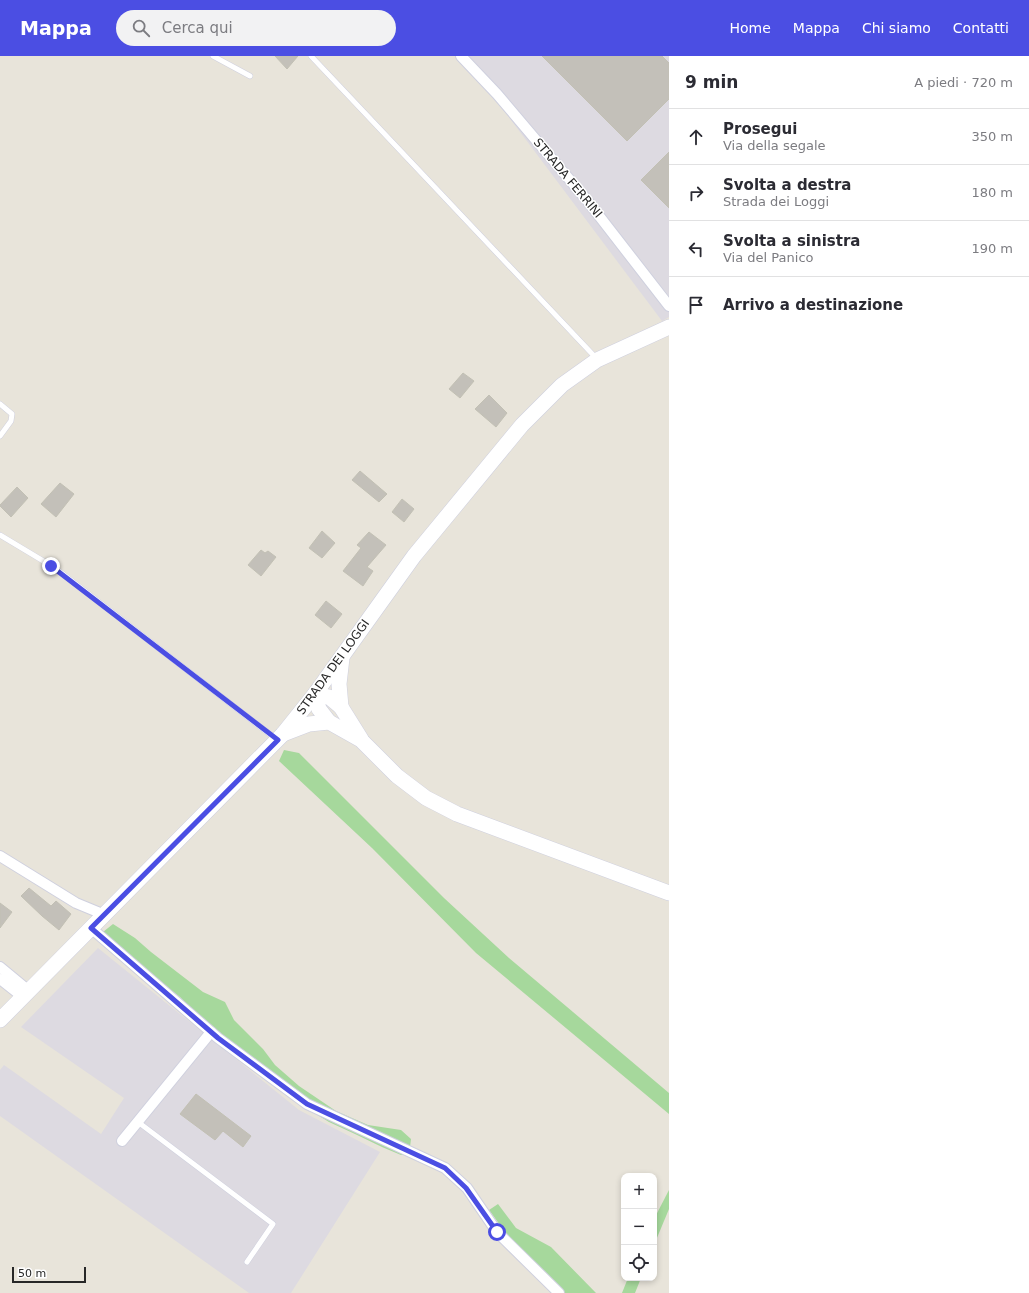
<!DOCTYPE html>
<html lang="it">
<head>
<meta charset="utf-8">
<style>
  body { margin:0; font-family:"DejaVu Sans",sans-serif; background:#f2f2f3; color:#2b2b33 }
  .controls { position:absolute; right:12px; bottom:12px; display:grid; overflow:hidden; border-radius:8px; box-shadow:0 2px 6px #0003 }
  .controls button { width:36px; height:36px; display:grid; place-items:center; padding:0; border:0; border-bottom:1px solid #e1e1e2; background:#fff; color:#2b2b33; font:20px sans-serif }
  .scale { position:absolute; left:12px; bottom:10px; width:74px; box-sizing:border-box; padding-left:4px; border:2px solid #272727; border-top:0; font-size:11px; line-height:14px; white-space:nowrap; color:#272727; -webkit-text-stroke:3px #fff; paint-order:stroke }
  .stop { position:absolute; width:12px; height:12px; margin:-9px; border:3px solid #4b4ee3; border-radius:50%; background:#fff }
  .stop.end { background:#4b4ee3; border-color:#fff; box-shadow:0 1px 4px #0008 }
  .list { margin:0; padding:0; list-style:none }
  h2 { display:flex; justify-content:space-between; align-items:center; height:52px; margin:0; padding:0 16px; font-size:17px }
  h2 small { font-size:13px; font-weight:400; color:#7c7c81 }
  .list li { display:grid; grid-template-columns:26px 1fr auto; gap:12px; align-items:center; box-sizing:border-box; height:56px; padding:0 16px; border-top:1px solid #e1e1e2 }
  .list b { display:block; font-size:15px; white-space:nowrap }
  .list p { margin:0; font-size:13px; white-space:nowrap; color:#7c7c81 }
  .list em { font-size:13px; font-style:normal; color:#7c7c81 }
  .icon { flex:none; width:22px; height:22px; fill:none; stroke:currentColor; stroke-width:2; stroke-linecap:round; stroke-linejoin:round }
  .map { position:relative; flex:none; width:669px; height:1237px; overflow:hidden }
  header { display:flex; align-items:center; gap:24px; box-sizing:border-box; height:56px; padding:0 20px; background:#4b4ee3; color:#fff }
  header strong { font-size:19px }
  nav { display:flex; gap:22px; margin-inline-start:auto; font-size:14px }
  .search { width:280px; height:36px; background:#f2f2f3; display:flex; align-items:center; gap:10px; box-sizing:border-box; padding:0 14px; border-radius:22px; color:#7c7c81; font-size:15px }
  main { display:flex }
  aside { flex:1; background:#fff }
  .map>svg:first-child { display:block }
</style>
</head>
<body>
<header>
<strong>Mappa</strong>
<div class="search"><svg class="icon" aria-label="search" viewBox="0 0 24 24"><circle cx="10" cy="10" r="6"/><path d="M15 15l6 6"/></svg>Cerca qui</div>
<nav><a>Home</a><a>Mappa</a><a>Chi siamo</a><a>Contatti</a></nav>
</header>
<main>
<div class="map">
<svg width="669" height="1237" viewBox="0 0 669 1237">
  <rect width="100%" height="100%" fill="#e8e4da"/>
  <g fill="#dddae1">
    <polygon points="463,0 669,0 669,261 662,265"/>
    <polygon points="98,892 299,1054 380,1096 291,1237 249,1237 0,1060 0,1014 4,1009 101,1078 124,1042 21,971"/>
  </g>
  <g fill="#a6d89c">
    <polygon points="284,694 299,697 444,842 509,902 669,1037 669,1058 476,897 372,792 279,705"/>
    <polygon points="113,868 135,882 151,896 203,936 225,946 234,964 263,993 275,1009 299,1030 336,1055 368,1069 401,1074 411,1083 409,1099 401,1099 382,1091 355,1078 329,1066 298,1047 256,1016 198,961 180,941 129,903 103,876"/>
    <polygon points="669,1134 669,1153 654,1189 654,1163"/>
    <polygon points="498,1148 516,1172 551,1191 596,1237 564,1237 508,1180 489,1154"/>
    <polygon points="628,1222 641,1222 635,1237 622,1237"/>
  </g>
  <g fill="#c3c0b9" stroke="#c2c0b4">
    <polygon points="275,0 298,0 287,13"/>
    <polygon points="542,0 662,0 669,7 669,43 627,85"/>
    <polygon points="669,96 669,152 641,124"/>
    <polygon points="463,317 474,325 460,342 449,333"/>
    <polygon points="489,339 507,357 496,371 475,353"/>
    <polygon points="360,415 387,438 379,446 352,424"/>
    <polygon points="60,427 74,438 56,461 41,448"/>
    <polygon points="17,431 28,442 11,461 0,450 0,449"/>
    <polygon points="402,443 414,453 404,466 392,456"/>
    <polygon points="322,475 335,487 322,502 309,492"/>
    <polygon points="369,476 386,489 367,511 373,515 363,530 343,515 361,492 357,489"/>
    <polygon points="261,494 265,497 268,495 276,501 261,520 248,509"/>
    <polygon points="326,545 342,558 331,572 315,559"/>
    <polygon points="29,832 51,850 56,845 71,858 59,874 42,860 21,840"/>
    <polygon points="0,847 12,856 0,872"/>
    <polygon points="196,1038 251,1080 243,1091 223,1075 215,1084 180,1058"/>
  </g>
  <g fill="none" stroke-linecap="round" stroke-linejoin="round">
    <g stroke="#cfd0de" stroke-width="6">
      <g id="lane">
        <polyline points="213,0 250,20"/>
        <polyline points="311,0 597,303"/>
        <polyline points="0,348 12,358 11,365 0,380"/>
        <polyline points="0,479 55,512 276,683"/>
        <polyline points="138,1066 273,1168 247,1206"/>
      </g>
    </g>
    <g stroke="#cfd0de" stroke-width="12">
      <g id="street">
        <polyline points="461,0 497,38 586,143 669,250"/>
        <polyline points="0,800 76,847 105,859"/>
        <polyline points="91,872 218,982 307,1048 445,1112 467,1132 497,1176 559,1237"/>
        <polyline points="0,911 29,935"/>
        <polyline points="0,923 23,941"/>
        <polyline points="122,1085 211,976"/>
      </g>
    </g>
    <g stroke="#cfd0de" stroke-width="16">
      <g id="secondary">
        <polyline points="341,651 339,628 342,602"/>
        <polyline points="329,666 319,653 315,638 329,641 341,651 361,683"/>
        <polyline points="283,678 309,668 329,666 361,684 397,720 426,742 457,758 669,837"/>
        <polyline points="0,964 283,678 315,638 414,500 522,369 562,329 597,304 669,271"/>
      </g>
    </g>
    <use href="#lane" stroke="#fff" stroke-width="5"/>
    <use href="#street" stroke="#fff" stroke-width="10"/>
    <use href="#secondary" stroke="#fff" stroke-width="15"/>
  </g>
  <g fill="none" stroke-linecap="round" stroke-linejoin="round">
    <polyline stroke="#4b4ee3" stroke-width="5" points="51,510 278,684 91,872 218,982 307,1048 445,1112 466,1132 497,1176"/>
  </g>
  <g text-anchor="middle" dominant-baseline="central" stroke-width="3" stroke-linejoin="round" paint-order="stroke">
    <g font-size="12" fill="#272727" stroke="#fff">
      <text transform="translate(568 122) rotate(50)">STRADA FERRINI</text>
      <text transform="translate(333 611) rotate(-54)">STRADA DEI LOGGI</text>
    </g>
  </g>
</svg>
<div class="controls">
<button>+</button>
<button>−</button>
<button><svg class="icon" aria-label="locate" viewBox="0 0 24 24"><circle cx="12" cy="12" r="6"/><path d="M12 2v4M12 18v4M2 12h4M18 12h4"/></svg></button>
</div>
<div class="scale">50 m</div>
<div class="stop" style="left:497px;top:1176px"></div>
<div class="stop end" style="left:51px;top:510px"></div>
</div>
<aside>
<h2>9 min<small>A piedi · 720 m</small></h2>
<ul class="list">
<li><svg class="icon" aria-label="ahead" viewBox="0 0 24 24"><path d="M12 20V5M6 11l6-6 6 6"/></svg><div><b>Prosegui</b><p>Via della segale</p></div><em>350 m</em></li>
<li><svg class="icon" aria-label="right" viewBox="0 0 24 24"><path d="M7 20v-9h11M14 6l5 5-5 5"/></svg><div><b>Svolta a destra</b><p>Strada dei Loggi</p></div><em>180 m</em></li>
<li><svg class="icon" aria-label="left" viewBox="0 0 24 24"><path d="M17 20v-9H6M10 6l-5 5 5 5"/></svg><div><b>Svolta a sinistra</b><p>Via del Panico</p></div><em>190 m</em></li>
<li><svg class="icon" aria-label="arrive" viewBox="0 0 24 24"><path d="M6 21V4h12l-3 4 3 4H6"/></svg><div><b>Arrivo a destinazione</b></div></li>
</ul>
</aside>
</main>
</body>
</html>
